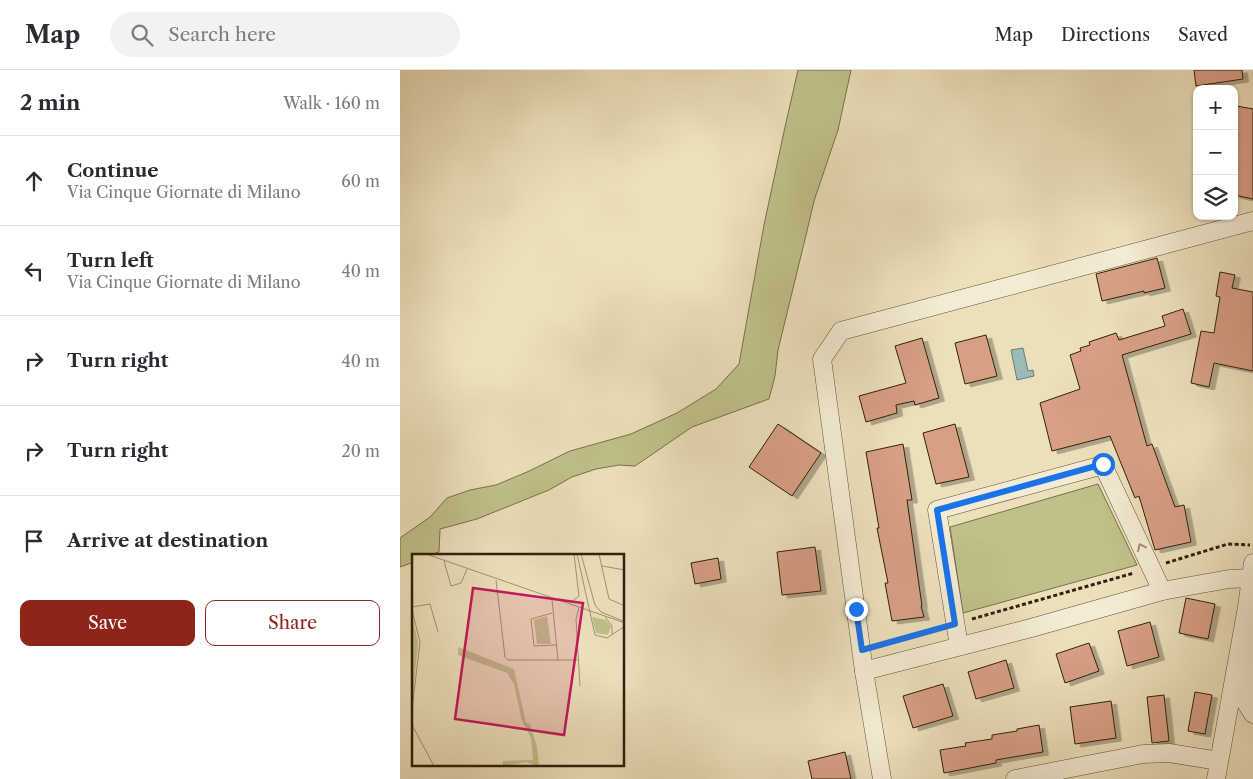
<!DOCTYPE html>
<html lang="en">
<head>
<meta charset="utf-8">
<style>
  body { margin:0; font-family:"Libre Caslon Text",serif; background:#f2f2f3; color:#2b2b33 }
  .controls { position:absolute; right:15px; top:15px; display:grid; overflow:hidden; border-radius:10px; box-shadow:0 1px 4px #0004 }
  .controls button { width:45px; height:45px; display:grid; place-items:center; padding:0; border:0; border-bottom:1px solid #e1e1e2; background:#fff; color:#2b2b33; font:25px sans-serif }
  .stop { position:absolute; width:15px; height:15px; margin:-11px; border:4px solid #1a73e8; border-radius:50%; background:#fff }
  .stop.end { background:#1a73e8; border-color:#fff; box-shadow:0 1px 5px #0008 }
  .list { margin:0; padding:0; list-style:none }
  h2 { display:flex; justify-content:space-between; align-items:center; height:65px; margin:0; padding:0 20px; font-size:21px }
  h2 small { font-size:16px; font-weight:400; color:#7c7c81 }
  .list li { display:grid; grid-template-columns:32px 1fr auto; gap:15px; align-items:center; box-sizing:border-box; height:90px; padding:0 20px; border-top:1px solid #e1e1e2 }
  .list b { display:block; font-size:19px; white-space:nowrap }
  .list p { margin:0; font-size:16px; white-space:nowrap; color:#7c7c81 }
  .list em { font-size:16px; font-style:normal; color:#7c7c81 }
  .actions { display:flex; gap:10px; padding:15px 20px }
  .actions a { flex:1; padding:11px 0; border:1px solid #8f2418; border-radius:10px; text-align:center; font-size:18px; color:#8f2418 }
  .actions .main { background:#8f2418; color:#fff }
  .icon { flex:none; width:28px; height:28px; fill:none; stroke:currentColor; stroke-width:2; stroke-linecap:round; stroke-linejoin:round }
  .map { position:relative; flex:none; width:853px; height:709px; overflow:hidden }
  header { display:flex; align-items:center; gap:30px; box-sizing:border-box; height:70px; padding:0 25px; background:#fff; border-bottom:1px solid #e1e1e2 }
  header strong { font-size:24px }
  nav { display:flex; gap:28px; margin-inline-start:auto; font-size:18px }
  .search { width:350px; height:45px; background:#f2f2f3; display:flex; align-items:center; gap:12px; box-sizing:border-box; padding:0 18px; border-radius:28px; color:#7c7c81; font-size:19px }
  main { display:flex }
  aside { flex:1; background:#fff }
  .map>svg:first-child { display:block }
</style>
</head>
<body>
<header>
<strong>Map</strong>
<div class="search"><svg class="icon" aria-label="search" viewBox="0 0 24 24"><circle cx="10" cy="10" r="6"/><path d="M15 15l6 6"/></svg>Search here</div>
<nav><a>Map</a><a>Directions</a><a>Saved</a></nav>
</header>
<main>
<aside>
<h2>2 min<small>Walk · 160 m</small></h2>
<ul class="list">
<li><svg class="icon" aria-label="ahead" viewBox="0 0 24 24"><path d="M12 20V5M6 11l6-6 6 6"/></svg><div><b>Continue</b><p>Via Cinque Giornate di Milano</p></div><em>60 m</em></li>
<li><svg class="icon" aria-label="left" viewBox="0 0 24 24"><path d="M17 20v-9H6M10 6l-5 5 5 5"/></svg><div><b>Turn left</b><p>Via Cinque Giornate di Milano</p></div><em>40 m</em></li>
<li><svg class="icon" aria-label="right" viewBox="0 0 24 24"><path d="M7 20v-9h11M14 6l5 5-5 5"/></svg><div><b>Turn right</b></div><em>40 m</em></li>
<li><svg class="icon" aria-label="right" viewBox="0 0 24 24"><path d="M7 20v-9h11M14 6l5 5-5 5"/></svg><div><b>Turn right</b></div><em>20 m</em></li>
<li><svg class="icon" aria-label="arrive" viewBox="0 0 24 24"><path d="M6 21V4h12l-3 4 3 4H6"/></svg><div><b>Arrive at destination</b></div></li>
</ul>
<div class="actions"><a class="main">Save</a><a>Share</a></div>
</aside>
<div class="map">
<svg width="853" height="709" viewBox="0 0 853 709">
  <defs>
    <filter id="shadow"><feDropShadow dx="5.5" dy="3" stdDeviation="0" flood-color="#0004"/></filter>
  </defs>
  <rect width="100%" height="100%" fill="#ece0bb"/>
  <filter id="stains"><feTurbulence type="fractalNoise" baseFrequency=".004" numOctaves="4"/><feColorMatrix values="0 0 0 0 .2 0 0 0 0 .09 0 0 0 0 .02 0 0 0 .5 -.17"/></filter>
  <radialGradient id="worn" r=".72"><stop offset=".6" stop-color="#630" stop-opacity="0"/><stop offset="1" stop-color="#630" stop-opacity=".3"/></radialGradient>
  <g fill="#c0c08b" stroke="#78704b">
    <polygon points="398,0 451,0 438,60 414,131 407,161 378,280 375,306 369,329 292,357 235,396 219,395 196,399 172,407 149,420 77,449 40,459 39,482 30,485 14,485 14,492 0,497 0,468 30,447 47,428 70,420 96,415 127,402 170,381 231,364 277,343 316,319 339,294 364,155 385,57"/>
    <polygon points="698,414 737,495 563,543 550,457"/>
  </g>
  <polygon fill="#9abbb7" stroke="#707d72" points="623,278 628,301 633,300 634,306 617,310 611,280"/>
  <g fill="#d79f84" stroke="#30200b" filter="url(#shadow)">
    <polygon points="794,0 842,0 843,9 796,16"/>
    <polygon points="837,36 853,39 853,129 834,125 834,48"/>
    <polygon points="757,188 765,218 744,223 744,221 702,231 696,204"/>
    <polygon points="820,202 835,205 832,218 853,222 853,301 814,293 809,317 791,313 801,261 814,263 820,227 816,226"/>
    <polygon points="783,239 791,264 722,285 747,376 752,374 775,437 784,435 791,472 755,480 739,426 735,428 710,366 652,381 640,333 680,319 670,285 681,281 680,278 690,275 689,272 716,263 719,270 765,256 762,246"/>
    <polygon points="586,265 597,306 565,314 555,273"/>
    <polygon points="522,268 539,328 515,335 514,331 496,335 497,343 466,352 459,326 506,313 495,276"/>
    <polygon points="378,354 421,383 392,426 349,397"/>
    <polygon points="555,354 569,407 536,414 523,363"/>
    <polygon points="503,374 512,430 507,430 522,536 521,536 524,547 492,551 485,513 488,513 477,458 479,458 466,382"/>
    <polygon points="415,477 421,521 382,525 377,482"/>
    <polygon points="318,488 321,509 295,514 291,493"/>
    <polygon points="786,528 815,534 808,569 779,563"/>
    <polygon points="750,552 759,587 727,596 718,561"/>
    <polygon points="689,573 699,601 665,613 656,584"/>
    <polygon points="606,590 614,618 576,629 568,602"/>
    <polygon points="543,614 553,646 513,658 503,626"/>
    <polygon points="795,622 812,625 805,664 788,661"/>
    <polygon points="764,625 769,671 752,673 747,627"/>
    <polygon points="711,631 716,668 675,674 670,637"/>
    <polygon points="639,655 643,682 596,690 596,693 544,703 540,680 566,676 565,673 592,669 592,665 617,661 617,659"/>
    <polygon points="445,682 451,709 412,709 408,691"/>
  </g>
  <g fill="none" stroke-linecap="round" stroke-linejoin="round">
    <g stroke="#5f5037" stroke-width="19">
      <g id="minor">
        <polyline points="850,555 853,571 846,633 853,644"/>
        <polyline points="559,576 537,440 703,395 762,521"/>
        <polyline points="464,601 631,558 762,521 829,509 851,508"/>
        <polyline points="482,709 464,601 422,289 441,261 853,151"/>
        <polyline points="615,709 743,684 769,683 819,691"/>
        <polyline points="816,709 847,537 853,493"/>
      </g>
    </g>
    <g stroke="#30200b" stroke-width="3" stroke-dasharray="4 2.5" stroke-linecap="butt">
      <polyline points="766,493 828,474 850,475"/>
      <polyline points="572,549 734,503"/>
      <polyline points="478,575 539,558"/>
    </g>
    <use href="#minor" stroke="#f3ebd3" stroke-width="18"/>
  </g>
  <defs><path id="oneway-chevron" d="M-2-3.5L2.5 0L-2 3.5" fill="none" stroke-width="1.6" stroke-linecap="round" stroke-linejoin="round" transform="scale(1.25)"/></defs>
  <use stroke="#9b9079" href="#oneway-chevron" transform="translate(741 477) rotate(-115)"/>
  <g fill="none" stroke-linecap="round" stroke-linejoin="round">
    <polyline stroke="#1a73e8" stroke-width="6" points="456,539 462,580 555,554 537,440 703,394"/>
  </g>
  <g transform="translate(12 484)">
    <rect width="212" height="212" fill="#ece0bb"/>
    <path d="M 0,62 L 6,89 L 0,150 ZM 135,62 L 139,90 L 125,90 L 122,66 ZM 180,63 L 194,66 L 199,72 L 196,81 L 184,79 ZM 46,93 L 102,115 L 114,169 L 118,170 L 125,193 L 127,212 L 114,208 L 91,212 L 91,207 L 121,206 L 119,184 L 110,167 L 102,130 L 95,119 L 46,101 Z" fill="#c0c08b"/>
    <path fill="none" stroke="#a19375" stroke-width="1" d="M 14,0 L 213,69M 165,0 L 183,81 L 195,84 L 213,72M 169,0 L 183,51 L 189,58 L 211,67M 187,0 L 197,45 L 213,52M 32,7 L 39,32 L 49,29 L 55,15M 190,12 L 213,16M 84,26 L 93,103 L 96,106 L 167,106M 140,45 L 146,107M 146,46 L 159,48 L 167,42 L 162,0M 0,53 L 18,50 L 26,78M 167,54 L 164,65 L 168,132M 0,56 L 8,88 L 0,155M 140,59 L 119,65 L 122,92 L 144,91M 193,63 L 200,72 L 200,80M 0,171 L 22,212"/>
    <path fill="#c2185b" fill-opacity="0.15" stroke="#c2185b" stroke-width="2.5" d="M 61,34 L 171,49 L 152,181 L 43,165 Z"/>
    <rect width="212" height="212" fill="none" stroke="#30200b" stroke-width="2.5"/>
  </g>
  <rect width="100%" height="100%" filter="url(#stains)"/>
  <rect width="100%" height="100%" fill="url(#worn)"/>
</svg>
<div class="controls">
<button>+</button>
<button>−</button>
<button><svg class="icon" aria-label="layers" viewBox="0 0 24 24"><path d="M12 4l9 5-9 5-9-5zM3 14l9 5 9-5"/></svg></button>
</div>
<div class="stop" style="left:703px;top:394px"></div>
<div class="stop end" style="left:456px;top:539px"></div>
</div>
</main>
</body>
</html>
